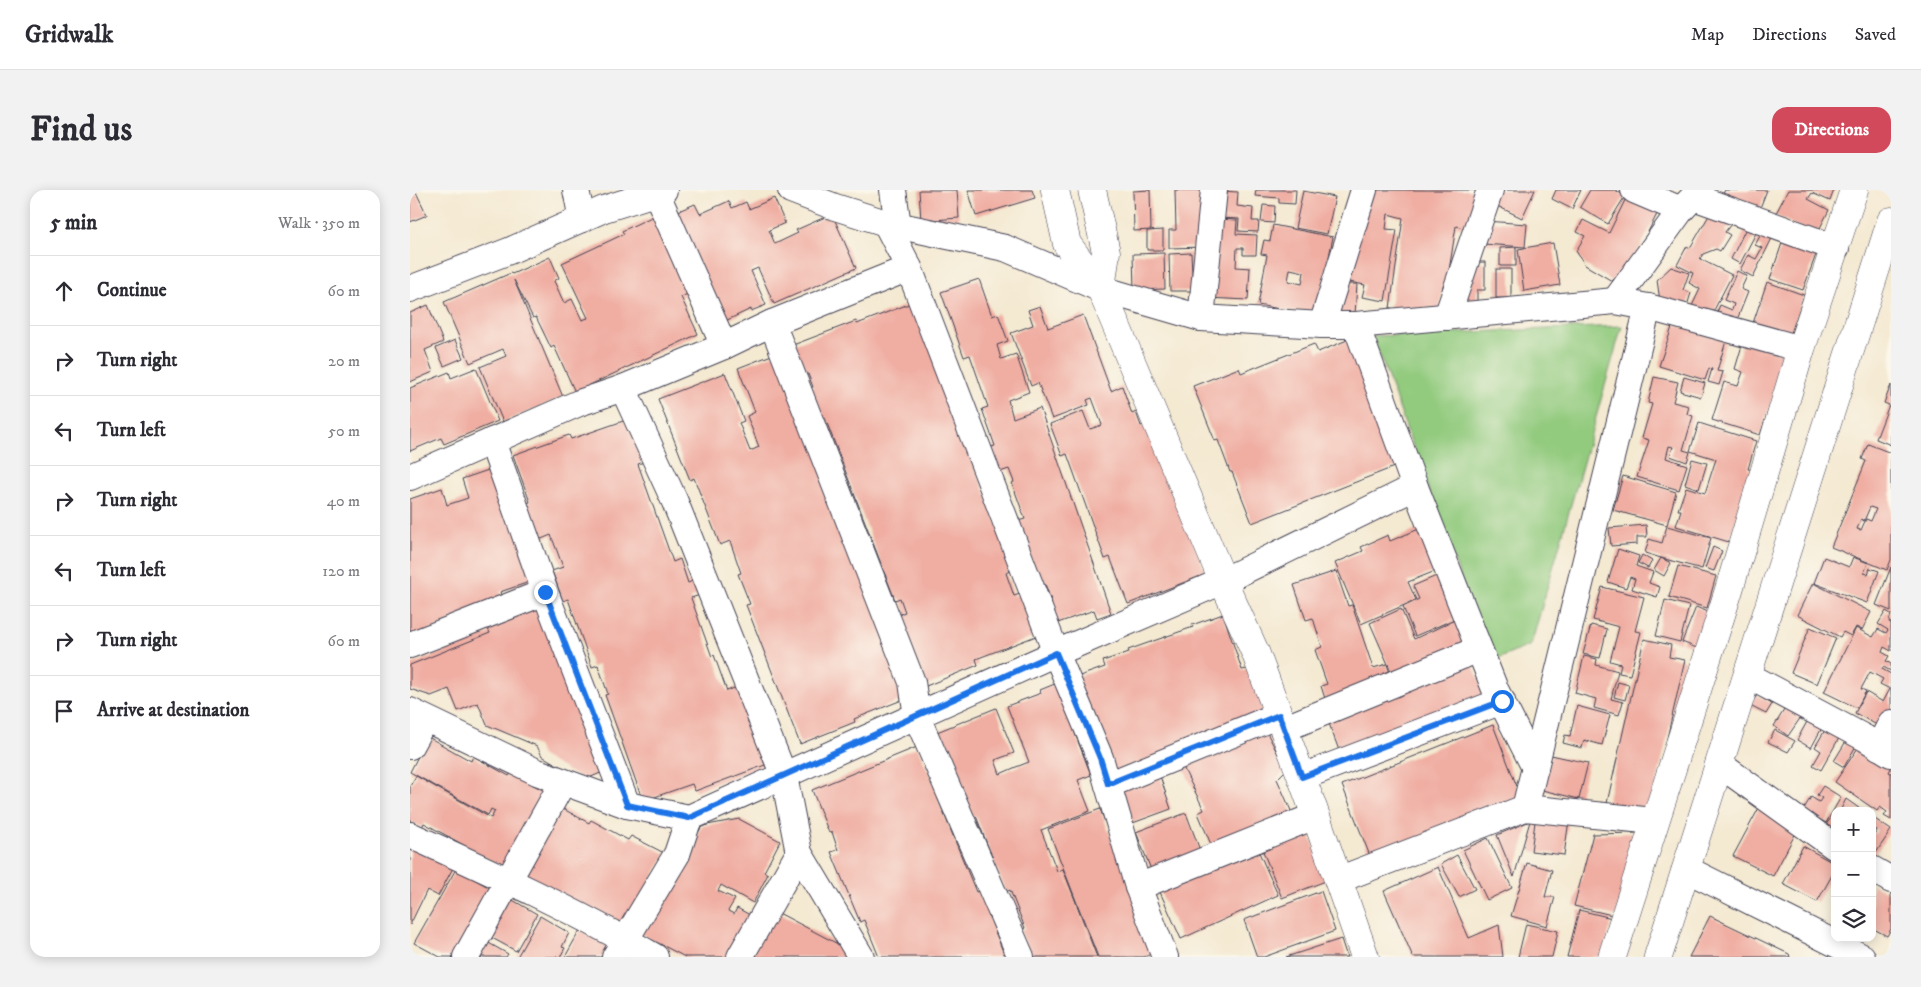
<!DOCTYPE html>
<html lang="en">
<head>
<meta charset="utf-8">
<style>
  body { margin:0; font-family:"IM FELL DW Pica",serif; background:#f2f2f3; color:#2b2b33 }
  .controls { position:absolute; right:15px; bottom:15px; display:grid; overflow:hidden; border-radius:10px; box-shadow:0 2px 12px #0003 }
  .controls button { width:45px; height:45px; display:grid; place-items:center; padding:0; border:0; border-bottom:1px solid #e1e1e2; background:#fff; color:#2b2b33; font:25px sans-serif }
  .stop { position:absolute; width:15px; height:15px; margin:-11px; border:4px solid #1a73e8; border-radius:50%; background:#fff }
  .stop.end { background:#1a73e8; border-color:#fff; box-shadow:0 1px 5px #0008 }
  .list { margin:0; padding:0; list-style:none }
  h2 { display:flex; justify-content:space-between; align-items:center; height:65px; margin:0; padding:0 20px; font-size:21px }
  h2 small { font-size:16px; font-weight:400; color:#7c7c81 }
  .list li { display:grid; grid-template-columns:32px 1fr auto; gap:15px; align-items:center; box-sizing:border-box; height:70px; padding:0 20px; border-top:1px solid #e1e1e2 }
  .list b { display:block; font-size:19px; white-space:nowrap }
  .list em { font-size:16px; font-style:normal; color:#7c7c81 }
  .icon { flex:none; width:28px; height:28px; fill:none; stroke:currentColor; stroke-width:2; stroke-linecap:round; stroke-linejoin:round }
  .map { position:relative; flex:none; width:1481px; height:767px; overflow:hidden; border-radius:15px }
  header { display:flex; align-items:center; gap:30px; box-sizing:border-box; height:70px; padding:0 25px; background:#fff; border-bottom:1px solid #e1e1e2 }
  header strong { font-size:24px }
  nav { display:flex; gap:28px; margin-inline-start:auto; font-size:18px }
  .intro { display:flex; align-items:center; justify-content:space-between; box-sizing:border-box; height:120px; padding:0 30px }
  h1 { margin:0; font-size:35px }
  .button { padding:12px 22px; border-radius:15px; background:#d1495b; color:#fff; font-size:18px; font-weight:700 }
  main { display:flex; gap:30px; padding:0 30px }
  aside { flex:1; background:#fff; border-radius:15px; box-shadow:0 2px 12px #0003 }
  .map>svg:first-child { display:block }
</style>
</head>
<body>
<header>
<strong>Gridwalk</strong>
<nav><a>Map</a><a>Directions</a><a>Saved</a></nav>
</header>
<div class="intro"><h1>Find us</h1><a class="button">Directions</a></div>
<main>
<aside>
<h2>5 min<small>Walk · 350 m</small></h2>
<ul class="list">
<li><svg class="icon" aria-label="ahead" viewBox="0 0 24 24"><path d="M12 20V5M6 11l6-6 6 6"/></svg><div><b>Continue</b></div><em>60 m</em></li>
<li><svg class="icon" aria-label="right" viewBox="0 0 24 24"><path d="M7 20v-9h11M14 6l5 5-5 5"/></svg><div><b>Turn right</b></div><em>20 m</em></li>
<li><svg class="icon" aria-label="left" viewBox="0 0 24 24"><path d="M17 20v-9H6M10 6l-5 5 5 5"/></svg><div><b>Turn left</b></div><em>50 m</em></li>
<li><svg class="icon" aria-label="right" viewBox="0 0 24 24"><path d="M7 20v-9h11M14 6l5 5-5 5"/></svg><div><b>Turn right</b></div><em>40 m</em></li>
<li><svg class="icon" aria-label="left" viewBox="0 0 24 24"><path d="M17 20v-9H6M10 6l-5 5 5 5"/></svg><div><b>Turn left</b></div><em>120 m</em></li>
<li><svg class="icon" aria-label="right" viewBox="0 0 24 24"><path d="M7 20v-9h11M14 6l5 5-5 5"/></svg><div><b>Turn right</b></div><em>60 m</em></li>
<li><svg class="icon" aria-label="arrive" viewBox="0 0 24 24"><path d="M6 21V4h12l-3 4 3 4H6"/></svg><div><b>Arrive at destination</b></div></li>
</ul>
</aside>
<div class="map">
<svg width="1481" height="767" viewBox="0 0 1481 767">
  <rect width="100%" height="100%" fill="#fbf7ec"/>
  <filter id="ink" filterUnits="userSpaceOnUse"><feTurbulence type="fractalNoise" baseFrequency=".02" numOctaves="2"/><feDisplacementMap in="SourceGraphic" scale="10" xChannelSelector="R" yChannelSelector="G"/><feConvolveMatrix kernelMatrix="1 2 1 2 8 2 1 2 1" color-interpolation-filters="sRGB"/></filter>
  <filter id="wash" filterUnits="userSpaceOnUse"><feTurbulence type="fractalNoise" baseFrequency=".0096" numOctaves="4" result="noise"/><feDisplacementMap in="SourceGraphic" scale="20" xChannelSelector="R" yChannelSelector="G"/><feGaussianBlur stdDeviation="1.12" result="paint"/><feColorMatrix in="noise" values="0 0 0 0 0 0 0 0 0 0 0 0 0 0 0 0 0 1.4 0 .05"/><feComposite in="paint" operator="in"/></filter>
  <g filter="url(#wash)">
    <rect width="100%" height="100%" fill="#f4e9d1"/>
    <polygon fill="#92ca7e" stroke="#5a765c" points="1212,136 1121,455 1081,472 963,146"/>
    <g id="blocks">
      <g fill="#f0ada2" fill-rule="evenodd">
        <polygon points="0,0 5,0 17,25 0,32"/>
        <polygon points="509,0 547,0 549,28 511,31"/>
        <polygon points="558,0 622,0 625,8 566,26"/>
        <polygon points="740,0 741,40 724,41 723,1"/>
        <polygon points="765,0 797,0 794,57 759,58 759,40 766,40"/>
        <polygon points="846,0 886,0 885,14 869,13 869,8 845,6"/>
        <polygon points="958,0 1069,0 1057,39 1046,36 1037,94 1033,95 1029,125 980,118 993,28 978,24 976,39 987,40 975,111 952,107 955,95 934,91"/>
        <polygon points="1085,0 1125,0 1112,28 1079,12"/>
        <polygon points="1146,0 1171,0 1162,19 1142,9"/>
        <polygon points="1180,0 1205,0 1215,6 1198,34 1170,17"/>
        <polygon points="1315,0 1357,0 1348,23 1310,9"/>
        <polygon points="1378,0 1424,0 1420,11 1402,3 1398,9 1419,20 1406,46 1365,25"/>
        <polygon points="809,1 828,2 827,16 843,18 842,31 849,31 848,42 828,41 829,29 807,28"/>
        <polygon points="893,1 925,7 917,44 885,38"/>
        <polygon points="1218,4 1249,20 1230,58 1202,91 1175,75 1166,61 1175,46 1167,42 1173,30 1199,43"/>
        <polygon points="364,8 375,33 359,40 365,54 388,43 386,40 422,24 446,78 364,114 348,78 341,81 356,115 341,121 341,119 315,131 259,25 285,14 290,24 319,11 322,18 336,12 339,19"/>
        <polygon points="853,15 865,16 864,33 851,32"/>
        <polygon points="252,22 288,99 271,107 288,144 165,202 144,156 141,158 126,127 123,128 104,90 153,207 93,232 70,177 96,166 93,159 60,173 34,112 101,83 102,84 140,67 149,88 144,91 154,113 162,109 172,130 178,128 152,73 214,44 212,41"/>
        <polygon points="1301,22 1321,34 1315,42 1320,45 1310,61 1306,59 1293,64 1290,69 1322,85 1300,128 1281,118 1290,99 1279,93 1283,83 1267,75 1277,56 1280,58"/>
        <polygon points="806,29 827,30 826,44 847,45 846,65 833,65 833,58 827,58 826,77 840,78 838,110 797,108"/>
        <polygon points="1075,31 1117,34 1115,57 1073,54"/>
        <polygon points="1338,34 1348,39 1330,74 1321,69"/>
        <path d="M 863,35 L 923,47 L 907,126 L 848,115 L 857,65 L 851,64 L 854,50 L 860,51 ZM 880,79 L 894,82 L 892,94 L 878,91 Z"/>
        <polygon points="1355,37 1365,42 1343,87 1330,80 1338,65 1346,69 1352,58 1345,55"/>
        <polygon points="753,40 753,60 737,60 737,41"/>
        <polygon points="1374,47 1408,59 1393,100 1360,89"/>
        <polygon points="1143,53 1150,95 1114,101 1108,59"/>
        <polygon points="1106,57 1106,76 1090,76 1090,58"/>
        <polygon points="754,63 755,99 724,100 723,64"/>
        <polygon points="781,63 783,101 760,101 759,64"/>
        <polygon points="1068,72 1075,72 1075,100 1067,100 1067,117 1041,117"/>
        <polygon points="1261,77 1279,83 1273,100 1281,103 1276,119 1250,111 1247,90"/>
        <rect x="1086" y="79" width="15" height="29"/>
        <polygon points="1327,81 1337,86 1331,99 1338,102 1325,135 1305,127 1310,115 1322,120 1324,114 1314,110"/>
        <polygon points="569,89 582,126 588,124 598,151 587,155 591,169 606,164 619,202 598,210 603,228 630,218 701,423 687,428 684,420 645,434 638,414 642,413 635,394 631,396 608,331 615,329 602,293 604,292 599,279 590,282 581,257 585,256 572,219 578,217 560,165 554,167 531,102"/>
        <polygon points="1357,92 1394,105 1378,152 1341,139"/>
        <polygon points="929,94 947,94 945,124 925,124"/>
        <polygon points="504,112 604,380 596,383 604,406 610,404 626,446 566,469 568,475 516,496 482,427 495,422 490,408 485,410 415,228 410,230 398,199 403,197 398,184 395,185 383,155 446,131 447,134"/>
        <polygon points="18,115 33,152 15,160 23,182 0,192 0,123"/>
        <polygon points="630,116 638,138 673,125 701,201 712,196 722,224 726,222 731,236 736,234 762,305 765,303 796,384 718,414 700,367 695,369 657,264 652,266 640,234 673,221 680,239 692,235 682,208 677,210 679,215 642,229 628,193 621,196 601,143 623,135 618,120"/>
        <polygon points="1263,134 1316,151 1307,181 1313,182 1309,195 1298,192 1302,179 1299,178 1295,190 1249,176"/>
        <polygon points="947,146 989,275 842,333 822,282 820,282 808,250 805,251 783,196 829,178 831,183 904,154 908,162"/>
        <polygon points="45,150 53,168 34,176 26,158"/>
        <polygon points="1333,152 1377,165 1350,245 1302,230 1314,192 1328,196 1333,182 1325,179"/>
        <polygon points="372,161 502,506 444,529 445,532 390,554 336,415 340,414 328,384 331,383 320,351 310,355 284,288 280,290 248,209 315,183 334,231 329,233 340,261 349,257 337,226 345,222 328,178"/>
        <polygon points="66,178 88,231 34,254 31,248 0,261 0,198 39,182 41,188"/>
        <polygon points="1244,187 1268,192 1263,212 1279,216 1277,224 1283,226 1273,260 1280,262 1277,272 1260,266 1263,257 1259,256 1256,268 1277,275 1269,300 1227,287 1239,250 1232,248 1242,214 1238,213"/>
        <polygon points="1274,187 1295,193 1291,207 1270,201"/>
        <polygon points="1481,195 1481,255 1466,249 1479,215 1474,213"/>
        <polygon points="219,229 234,272 228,274 263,372 270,369 278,393 285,390 290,405 281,408 302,467 304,465 317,501 327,497 355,575 285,601 282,594 233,611 195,505 198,504 188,475 182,477 158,409 153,411 142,381 153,377 141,345 129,350 116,313 120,312 103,265 159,245 161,249"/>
        <polygon points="1289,233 1346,251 1338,279 1344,280 1319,352 1266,336 1271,320 1268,320 1276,297 1295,303 1306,269 1280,261"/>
        <path d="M 1458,254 L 1481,263 L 1481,370 L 1477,380 L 1421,357 L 1456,271 L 1452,269 ZM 1460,317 L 1466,319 L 1461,331 L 1456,329 L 1451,340 L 1447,339 L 1451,329 L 1454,331 Z"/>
        <polygon points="1282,269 1297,273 1289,299 1275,294"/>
        <polygon points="90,276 128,389 90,402 92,407 0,450 0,309 32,298 37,315 58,308 52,289"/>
        <polygon points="1213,286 1266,302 1257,335 1203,320"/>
        <polygon points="1236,335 1237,347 1227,347 1227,354 1201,356 1199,338"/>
        <polygon points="1257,336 1301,348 1292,379 1251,368 1261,373 1254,386 1244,380 1251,368 1235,363 1239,349 1252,353"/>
        <polygon points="1009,339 1028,380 998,392 1006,410 951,434 925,373 953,361 951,357 978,345 980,351"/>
        <polygon points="1303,357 1312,361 1304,381 1295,378"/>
        <polygon points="1208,359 1229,366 1226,376 1243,382 1239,393 1250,397 1247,407 1222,399 1225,389 1220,387 1216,398 1198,392"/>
        <polygon points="1232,365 1242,371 1238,378 1228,373"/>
        <polygon points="1414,367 1439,377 1443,367 1458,373 1454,383 1458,384 1460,378 1469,381 1457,413 1404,393"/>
        <polygon points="1268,376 1306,386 1297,418 1259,407"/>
        <polygon points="1481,377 1481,421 1466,415"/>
        <polygon points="926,381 938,416 942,415 963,478 977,474 983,492 917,515 911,496 917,494 905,460 912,457 903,428 896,430 884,395"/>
        <polygon points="1031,384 1047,428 1005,446 993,417 1009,409 1003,396"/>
        <polygon points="1403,393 1461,422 1452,440 1446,437 1441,446 1433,442 1430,447 1387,425"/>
        <polygon points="1192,397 1234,407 1225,441 1231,442 1220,485 1209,483 1211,474 1200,471 1209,437 1183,430"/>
        <polygon points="1255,410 1279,416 1270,452 1246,446"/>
        <polygon points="129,415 200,579 174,590 132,566 127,556 77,535 68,513 48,521 39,499 21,506 0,499 0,475 80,443 77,437"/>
        <polygon points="1286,417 1303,424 1289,459 1272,452"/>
        <polygon points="991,419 1004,449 1047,429 1058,455 984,488 960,433"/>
        <polygon points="1476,421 1481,424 1479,432 1481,433 1481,461 1474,457 1472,462 1479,466 1476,471 1481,474 1481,481 1473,477 1472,479 1481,484 1481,526 1474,539 1445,523 1456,502 1473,512 1480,499 1470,494 1473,489 1460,482 1451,499 1456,501 1447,518 1414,502 1446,438 1463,447 1468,439 1476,443 1478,440 1468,434"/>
        <polygon points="813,424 832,480 841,478 857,525 701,587 664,488 695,477 693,471 719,462 718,460 783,437 782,435"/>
        <polygon points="1181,435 1197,439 1190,468 1173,464"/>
        <polygon points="1400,437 1426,448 1407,494 1381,483"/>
        <polygon points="1234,449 1261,455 1259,467 1275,470 1240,622 1197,613"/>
        <polygon points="1174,466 1187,469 1186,475 1208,481 1201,509 1213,512 1209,525 1184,518 1186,509 1165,503"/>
        <polygon points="1062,472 1076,507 930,563 917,528"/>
        <polygon points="652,491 671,538 664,541 681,585 668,590 680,621 631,640 647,681 653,679 687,767 621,767 610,740 615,738 600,700 596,702 566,626 561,628 527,542 586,518 604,563 585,570 590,584 606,577 619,572 597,516 631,503 630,500"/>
        <polygon points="1208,492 1219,495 1215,510 1204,507"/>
        <polygon points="1347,505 1362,514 1356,524 1340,516"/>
        <polygon points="1167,516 1200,525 1192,555 1174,550 1172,558 1153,553 1155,545 1160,546"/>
        <polygon points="1376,517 1391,527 1378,546 1364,536"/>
        <polygon points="1399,528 1413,536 1401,558 1387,550"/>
        <polygon points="853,535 876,580 867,589 882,623 802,657 788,623 794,620 772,575"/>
        <polygon points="1083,535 1113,612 962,671 932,595"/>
        <polygon points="1365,540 1385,551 1378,562 1358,552"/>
        <polygon points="1415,540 1429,548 1411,580 1403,575 1411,561 1405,557"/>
        <polygon points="18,547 61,571 63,566 99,586 101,583 144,606 102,682 14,633 12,637 0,631 0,596 6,586 81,628 85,621 81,619 78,625 0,582"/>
        <polygon points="1438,548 1447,554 1434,577 1424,571"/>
        <polygon points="1452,552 1481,572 1481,578 1479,582 1481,583 1481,630 1474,626 1477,622 1470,617 1467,621 1425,592"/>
        <polygon points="507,557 531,608 528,609 566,702 569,701 594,764 599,762 601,767 469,767 454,730 450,732 421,662 428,660 422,642 419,643 402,600"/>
        <polygon points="1141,565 1178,573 1169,609 1132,600"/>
        <polygon points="749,583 761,619 720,634 708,598"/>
        <polygon points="1413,596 1431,607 1416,633 1409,629 1405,635 1390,625 1401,607 1409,612 1412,608 1407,605"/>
        <polygon points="1436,609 1453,621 1430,621"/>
        <polygon points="1351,614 1390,635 1363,686 1323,666"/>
        <polygon points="146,615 179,633 181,630 218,650 221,646 256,664 212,739 107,686"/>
        <polygon points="690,619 746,762 734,767 688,767 638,639"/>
        <polygon points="776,623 791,663 742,682 726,642"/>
        <polygon points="1126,625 1159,630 1154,665 1121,661"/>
        <polygon points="1423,625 1425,625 1425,645 1413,639"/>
        <polygon points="1462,627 1481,640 1462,669 1462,642 1465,644 1467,640 1462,637"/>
        <polygon points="329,629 370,651 354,682 358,684 343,713 311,695 308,701 325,709 318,721 324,724 327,718 340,725 327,767 275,767 231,744 292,636"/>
        <polygon points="1120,631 1104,687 1087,645"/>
        <polygon points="898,641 918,690 872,708 852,659"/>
        <polygon points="1228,643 1206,726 1164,716 1183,644"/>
        <polygon points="1078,648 1102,698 1077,710 1053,660"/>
        <polygon points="0,656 43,678 28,706 17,700 0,735"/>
        <polygon points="1393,656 1425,674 1425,680 1407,712 1373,694"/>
        <polygon points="847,658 868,705 771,749 750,702"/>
        <polygon points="1047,665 1065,699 1049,707 1031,674"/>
        <polygon points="1117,673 1142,680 1135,707 1145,707 1137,736 1101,726"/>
        <polygon points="1028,677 1059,748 1089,735 1093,767 1003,767 974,701"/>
        <polygon points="46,679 80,698 53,767 30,767 4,753"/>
        <polygon points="1462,694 1481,704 1481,739 1477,746 1462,738"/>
        <polygon points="911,701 925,741 854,767 847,767 834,730"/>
        <polygon points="92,704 127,724 106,761 71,742"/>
        <polygon points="363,720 445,763 443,767 333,767"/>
        <polygon points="1169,720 1202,728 1193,767 1157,767"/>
        <polygon points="130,726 159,743 152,757 155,758 150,767 107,767"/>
        <polygon points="1300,726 1379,764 1380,767 1279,767"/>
        <polygon points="1116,734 1148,741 1142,767 1108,767"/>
        <polygon points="170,740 204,759 199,767 155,767"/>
        <polygon points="68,747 98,764 96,767 57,767"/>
        <polygon points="931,749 937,767 876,767"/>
      </g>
    </g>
  </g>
  <g filter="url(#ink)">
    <use href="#blocks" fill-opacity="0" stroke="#424052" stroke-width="1"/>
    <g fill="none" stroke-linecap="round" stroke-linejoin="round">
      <g stroke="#424052" stroke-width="28">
        <g id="street">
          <polyline points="166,0 172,29"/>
          <polyline points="381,0 425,17 476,33 595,58 691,99 791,128 912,135 946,135 1205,111 1238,117 1391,159"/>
          <polyline points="483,0 488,36"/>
          <polyline points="1224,0 1271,20"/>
          <polyline points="246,2 314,156"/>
          <polyline points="1284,7 1426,58"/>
          <polyline points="476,33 499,78 646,463 690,568 728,697 755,767"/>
          <polyline points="0,99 99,61 194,19 254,0"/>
          <polyline points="1205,111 1271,20 1290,0"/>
          <polyline points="1037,127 1080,0"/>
          <polyline points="791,128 804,0"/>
          <polyline points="362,133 502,492 507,527 611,767"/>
          <polyline points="912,135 954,0"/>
          <polyline points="946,135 1005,297 1085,499 1125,578"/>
          <polyline points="213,198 265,312 374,586 389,663 451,767"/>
          <polyline points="82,251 135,402 217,615"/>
          <polyline points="0,287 169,213 213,198 314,156 362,133 499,78"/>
          <polyline points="0,455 135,402"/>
          <polyline points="1337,485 1455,548 1481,564"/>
          <polyline points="0,521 127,582 217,615 279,628 646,463 813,391 1005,297"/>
          <polyline points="873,539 1069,459"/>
          <polyline points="0,556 15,529"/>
          <polyline points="1469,557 1481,533"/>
          <polyline points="1309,574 1425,657"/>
          <polyline points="892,587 1092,511"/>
          <polyline points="698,595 869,525"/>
          <polyline points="1115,618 1238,117"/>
          <path d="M 0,645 C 83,683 166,721 245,767"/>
          <polyline points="1276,679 1452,767"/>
          <polyline points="1462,679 1481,690"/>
          <polyline points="928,690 1115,618 1244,631"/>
          <polyline points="728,697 905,626"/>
          <polyline points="56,767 153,592"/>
          <polyline points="205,767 267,664 279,628"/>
          <polyline points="330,767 389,663"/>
        </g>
      </g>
      <g stroke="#424052" stroke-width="29">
        <g id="secondary">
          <polyline points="645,0 657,54 691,99 813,391 846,464 903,618 955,767"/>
          <polyline points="682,0 696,62 691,99"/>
          <polyline points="1202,767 1318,403 1391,159 1444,0"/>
          <polyline points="1248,767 1481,31"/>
        </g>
      </g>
      <use href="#street" stroke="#fff" stroke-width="26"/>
      <use href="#secondary" stroke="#fff" stroke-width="28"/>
    </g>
  </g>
  <g fill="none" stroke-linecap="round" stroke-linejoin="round" filter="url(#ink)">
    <polyline stroke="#1a73e8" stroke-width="6" points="135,402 217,615 279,628 646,463 690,568 698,594 869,525 892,587 1092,511"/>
  </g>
</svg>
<div class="controls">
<button>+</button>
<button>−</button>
<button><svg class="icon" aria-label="layers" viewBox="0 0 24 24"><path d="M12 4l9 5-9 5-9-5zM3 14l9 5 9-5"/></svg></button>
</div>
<div class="stop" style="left:1092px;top:511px"></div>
<div class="stop end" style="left:135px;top:402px"></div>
</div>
</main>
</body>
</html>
